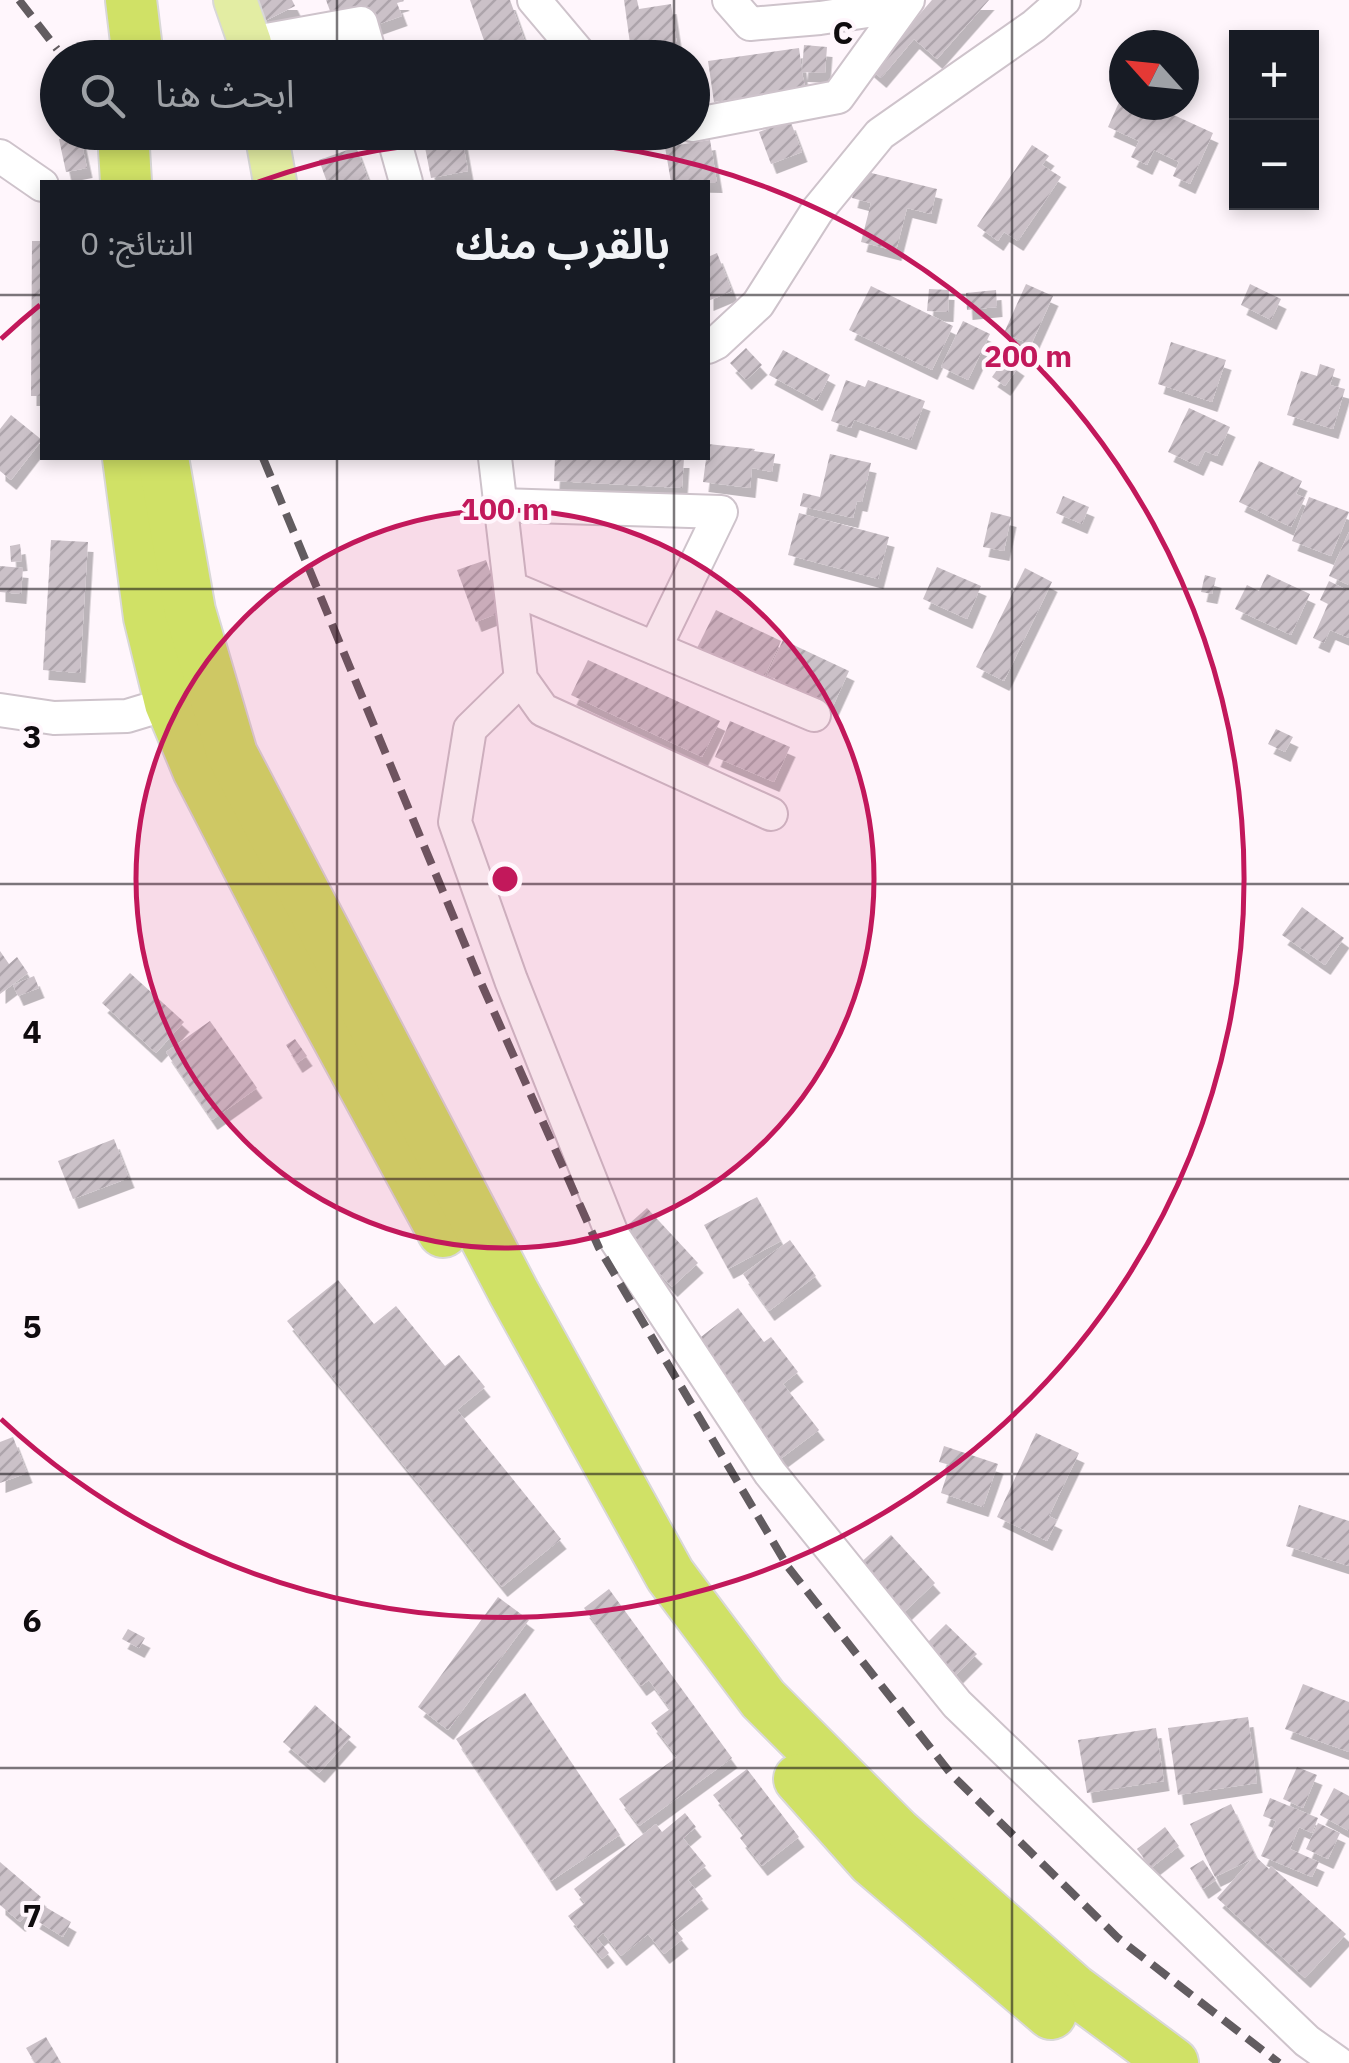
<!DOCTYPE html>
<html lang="ar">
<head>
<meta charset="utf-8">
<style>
  body { margin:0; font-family:"IBM Plex Sans","Noto Sans Arabic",sans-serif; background:#242831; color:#f1f3f6; direction:rtl }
  .controls { position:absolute; right:30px; top:30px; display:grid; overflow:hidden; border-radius:0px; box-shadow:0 5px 15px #0003 }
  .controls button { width:90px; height:90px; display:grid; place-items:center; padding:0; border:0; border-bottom:2px solid #363941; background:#171b24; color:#f1f3f6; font:50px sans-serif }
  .compass { position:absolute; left:1109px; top:30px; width:90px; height:90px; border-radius:50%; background:#171b24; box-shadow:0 5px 15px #0003; rotate:297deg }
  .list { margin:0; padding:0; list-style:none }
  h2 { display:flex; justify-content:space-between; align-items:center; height:130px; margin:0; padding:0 40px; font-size:42px }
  h2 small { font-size:32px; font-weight:400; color:#9ea1a6 }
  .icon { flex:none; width:55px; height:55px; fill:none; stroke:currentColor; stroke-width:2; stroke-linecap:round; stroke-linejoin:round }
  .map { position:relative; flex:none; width:1349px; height:2063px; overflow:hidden; direction:ltr }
  .search { position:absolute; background:#171b24; box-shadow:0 5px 15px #0003; left:40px; top:40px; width:670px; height:110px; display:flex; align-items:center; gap:25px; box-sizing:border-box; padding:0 35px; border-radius:55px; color:#9ea1a6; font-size:38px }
  .panel { position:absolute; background:#171b24; box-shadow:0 5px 15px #0003; left:40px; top:180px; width:670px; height:280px; border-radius:0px; direction:rtl }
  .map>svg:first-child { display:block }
</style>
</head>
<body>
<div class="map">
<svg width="1349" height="2063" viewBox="0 0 1349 2063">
  <defs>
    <pattern id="building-hatch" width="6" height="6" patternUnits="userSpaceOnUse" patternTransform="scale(2.5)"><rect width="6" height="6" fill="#cbc1c8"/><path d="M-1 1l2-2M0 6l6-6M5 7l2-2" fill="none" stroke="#ada4ab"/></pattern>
    <filter id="shadow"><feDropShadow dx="5.5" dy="10" stdDeviation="0" flood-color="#0004"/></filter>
  </defs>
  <rect width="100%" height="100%" fill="#fff6fc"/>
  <g fill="url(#building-hatch)" filter="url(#shadow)">
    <polygon points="251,0 292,0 295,6 263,22"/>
    <polygon points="326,0 403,0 404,1 397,3 402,16 368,28 333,19"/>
    <polygon points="470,0 510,0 525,42 489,55"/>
    <polygon points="624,0 637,0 639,9 671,4 679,58 632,58"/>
    <polygon points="932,0 989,0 937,59 914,39 881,78 867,66 905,31"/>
    <polygon points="444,40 447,58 408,58 406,47"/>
    <polygon points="804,45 827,47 825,73 802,72 805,88 714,102 708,61 799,48 802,71"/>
    <polygon points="1124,91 1124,105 1152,105 1213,133 1190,184 1173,176 1179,162 1154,150 1147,165 1131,157 1139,141 1108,127"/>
    <polygon points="790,120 802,152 771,164 759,132"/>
    <polygon points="422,132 461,132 468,171 431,178"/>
    <polygon points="80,135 87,168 66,172 59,139"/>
    <polygon points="710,140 717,183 671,182 665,147"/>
    <polygon points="1032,145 1049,156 1042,165 1061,177 1018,241 1004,232 998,241 977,226"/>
    <polygon points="356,147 369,182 327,182 319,160"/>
    <polygon points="859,170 937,189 931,214 907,208 896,251 861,242 871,203 852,198"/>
    <polygon points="32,241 42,241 42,396 31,396"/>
    <polygon points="717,253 732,291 708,301 708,257"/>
    <polygon points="1026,284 1053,296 1031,345 1004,333"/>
    <polygon points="1250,284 1281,299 1271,320 1241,305"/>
    <polygon points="871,286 953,326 932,370 849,330"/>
    <polygon points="929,289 949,290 948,312 927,311"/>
    <polygon points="996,290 997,307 967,310 966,293"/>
    <polygon points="963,321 990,334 968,380 941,367"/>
    <polygon points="1171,342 1226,360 1212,402 1158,384"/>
    <polygon points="746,348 762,365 746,380 730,363"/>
    <polygon points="783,350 830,375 817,401 769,375"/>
    <polygon points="1006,357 1019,366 1005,386 992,377"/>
    <polygon points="1320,364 1335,369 1330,385 1345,389 1333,429 1287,415 1301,371 1317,376"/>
    <polygon points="846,380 865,387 868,380 925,401 911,440 854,420 851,428 831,421"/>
    <polygon points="1189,408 1230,427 1217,456 1205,451 1198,466 1168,452"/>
    <polygon points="11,415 42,440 11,480 0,471 0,429"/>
    <polygon points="708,444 755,449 754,451 775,454 772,472 752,468 750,488 703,482"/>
    <polygon points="830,454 871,463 862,502 857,501 853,518 800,506 803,493 820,497"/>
    <polygon points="555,458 684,458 682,488 554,481"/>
    <polygon points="1259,461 1302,481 1296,494 1305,498 1291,527 1239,502"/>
    <polygon points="1063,496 1089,507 1082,524 1056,513"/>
    <polygon points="1309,497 1349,512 1331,556 1292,541"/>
    <polygon points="991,512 1011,517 1004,551 983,547"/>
    <polygon points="799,513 889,537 878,579 788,555"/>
    <polygon points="1349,532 1349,585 1329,576"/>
    <polygon points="51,540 88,542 80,673 43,670"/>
    <polygon points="20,544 22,561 11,562 10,546"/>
    <polygon points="486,560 504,611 476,622 457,570"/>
    <polygon points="0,566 23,568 21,594 0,592"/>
    <polygon points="937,567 981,586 967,619 923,599"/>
    <polygon points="1025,568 1052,582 1004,681 976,667"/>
    <polygon points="1267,574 1310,594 1291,635 1235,609 1247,585 1259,591"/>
    <polygon points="1205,575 1216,578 1212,594 1201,592"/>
    <polygon points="1329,581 1349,591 1349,638 1330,630 1324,643 1313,638 1328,604 1320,600"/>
    <polygon points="716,610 781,641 763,679 697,648"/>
    <polygon points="783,640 849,671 833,706 767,675"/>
    <polygon points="588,660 720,721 702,757 571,695"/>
    <polygon points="730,721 790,747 774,782 715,757"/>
    <polygon points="1276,729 1293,737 1285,752 1268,744"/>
    <polygon points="1302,907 1344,938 1325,965 1282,935"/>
    <polygon points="0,951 9,964 17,957 28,973 0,994"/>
    <polygon points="130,973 184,1022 156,1053 102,1003"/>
    <polygon points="34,976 39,988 18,996 13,985"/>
    <polygon points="210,1021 257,1088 212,1120 166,1052"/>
    <polygon points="295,1039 307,1056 297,1063 286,1045"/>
    <polygon points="114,1139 129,1178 73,1199 58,1161"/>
    <polygon points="757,1197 781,1241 728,1269 704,1225"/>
    <polygon points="647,1208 698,1263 672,1287 621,1231"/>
    <polygon points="790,1240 816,1276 769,1311 743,1274"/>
    <polygon points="338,1280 374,1324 396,1306 445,1366 459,1355 485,1387 457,1410 561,1539 502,1587 287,1321"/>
    <polygon points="738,1308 764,1342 771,1337 798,1372 783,1384 819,1430 775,1463 692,1344"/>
    <polygon points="1036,1433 1079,1453 1049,1516 1057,1520 1047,1541 997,1517"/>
    <polygon points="13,1437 27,1473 0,1483 0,1442"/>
    <polygon points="944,1446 998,1464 983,1507 941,1493 950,1465 939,1462"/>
    <polygon points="1299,1505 1349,1521 1349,1566 1286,1546"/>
    <polygon points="891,1535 935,1583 901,1615 857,1566"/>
    <polygon points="609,1589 732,1758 639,1826 619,1799 677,1757 651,1723 670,1709 649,1680 641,1686 584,1608"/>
    <polygon points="498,1597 529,1620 448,1730 418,1707"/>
    <polygon points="946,1624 977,1654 950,1681 919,1651"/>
    <polygon points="128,1629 145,1638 139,1648 122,1639"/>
    <polygon points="1303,1684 1349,1702 1349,1752 1285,1729"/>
    <polygon points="525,1693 620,1835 551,1881 456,1739"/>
    <polygon points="315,1705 351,1737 319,1773 283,1742"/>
    <polygon points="1248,1717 1257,1783 1178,1795 1168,1728"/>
    <polygon points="1156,1728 1164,1781 1087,1793 1078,1740"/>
    <polygon points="1297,1767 1317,1775 1303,1808 1283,1799"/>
    <polygon points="747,1769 799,1837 762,1866 740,1838 744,1834 713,1795"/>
    <polygon points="1334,1788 1349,1796 1349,1831 1320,1815"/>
    <polygon points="1270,1798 1318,1818 1312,1833 1299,1827 1290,1849 1319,1862 1312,1877 1261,1856 1276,1821 1263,1816"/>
    <polygon points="1231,1804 1256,1857 1269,1869 1271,1866 1346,1934 1305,1978 1217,1898 1252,1859 1215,1877 1190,1824"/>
    <polygon points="685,1813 696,1827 683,1838 706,1866 688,1880 703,1899 671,1924 683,1939 664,1954 648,1934 621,1956 603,1933 597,1938 609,1953 602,1959 568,1916 585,1903 574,1889 656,1824 662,1832"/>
    <polygon points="1318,1823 1340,1833 1328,1859 1306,1849"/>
    <polygon points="1165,1827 1179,1846 1151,1868 1137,1849"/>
    <polygon points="1203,1860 1216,1880 1203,1889 1190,1868"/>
    <polygon points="0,1862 41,1897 20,1922 0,1905"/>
    <polygon points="42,1905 71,1922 63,1937 34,1919"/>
    <polygon points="46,2037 61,2063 35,2063 26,2048"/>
  </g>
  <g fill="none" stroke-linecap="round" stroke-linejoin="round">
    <g stroke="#cec3cb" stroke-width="36">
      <g id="minor">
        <polyline points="534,0 583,58"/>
        <polyline points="729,0 750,24 820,18 902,6"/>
        <polyline points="250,43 361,23 371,58"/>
        <polyline points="692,125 838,97 908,0"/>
        <polyline points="392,132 406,182"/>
        <polyline points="641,132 642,134 653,132"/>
        <polyline points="0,156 42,185"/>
        <polyline points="708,347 716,343 758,304 817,211 880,134 1034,26 1064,0"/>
        <polyline points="495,458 521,679 543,710 771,814"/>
        <polyline points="502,505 721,512 655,648"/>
        <polyline points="511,588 814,715"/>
        <polyline points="521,679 470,729 455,822 511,980 612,1234 770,1473 957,1704 1307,2041 1338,2063"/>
        <polyline points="0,710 54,718 127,716 170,703"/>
      </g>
    </g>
    <g stroke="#d9d8d8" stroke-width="46">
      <g id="major">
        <polyline points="235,0 250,43 253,58"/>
        <polyline points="266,132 275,182"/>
      </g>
    </g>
    <g stroke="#d9d8d8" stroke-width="54">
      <g id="highway">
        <polyline points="131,0 138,58"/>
        <polyline points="123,132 126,182"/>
        <polyline points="128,458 149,617 170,703 198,770 312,991 443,1232"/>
        <polyline points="163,458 190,611 232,754 514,1293 670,1575 763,1699 897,1833 1073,1989 1173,2063"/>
        <polyline points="799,1779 872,1861 1051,2014"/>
      </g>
    </g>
    <use href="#minor" stroke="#fff" stroke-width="32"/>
    <use href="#major" stroke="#e3eda3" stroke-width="42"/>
    <use href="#highway" stroke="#d0e166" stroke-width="50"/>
    <g stroke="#625c60" stroke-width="8" stroke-dasharray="20 10" stroke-linecap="butt">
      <polyline points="19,0 57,49"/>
      <polyline points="263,458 478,976 599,1248 788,1567 951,1774 1118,1938 1279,2063"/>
    </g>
  </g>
  <path fill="none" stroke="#0f0b0e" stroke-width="2.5" stroke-opacity="0.55" d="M 337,0 L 337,58M 674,0 L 674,58M 1012,0 L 1012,2063M 337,132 L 337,182M 674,132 L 674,182M 0,295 L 42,295M 708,295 L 1349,295M 337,458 L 337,2063M 674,458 L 674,2063M 0,589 L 1349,589M 0,884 L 1349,884M 0,1179 L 1349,1179M 0,1474 L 1349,1474M 0,1768 L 1349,1768"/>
  <circle cx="505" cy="879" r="369" fill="#c2185b" fill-opacity=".12"/>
  <g fill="none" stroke="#c2185b" stroke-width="5">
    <circle cx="505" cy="879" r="369"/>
    <path d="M1 339A739 739 0 0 1 40 305M258 182A739 739 0 1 1 1 1419"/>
  </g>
  <g font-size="32" text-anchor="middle" font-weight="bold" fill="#0f0b0e" stroke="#fff6fc" stroke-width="8" stroke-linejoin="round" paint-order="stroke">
    <text x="843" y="44">C</text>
    <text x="32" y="748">3</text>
    <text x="32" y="1043">4</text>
    <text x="32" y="1338">5</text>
    <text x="32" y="1632">6</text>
    <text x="32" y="1927">7</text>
  </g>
  <circle cx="505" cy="879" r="15" fill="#c2185b" stroke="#fff6fc" stroke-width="5"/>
  <g font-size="30" text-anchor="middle" font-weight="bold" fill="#c2185b" stroke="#fff6fc" stroke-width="8" stroke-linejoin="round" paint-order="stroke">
    <text x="1028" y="367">200 m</text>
    <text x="505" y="520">100 m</text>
  </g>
</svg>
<div class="controls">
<button>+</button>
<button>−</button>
</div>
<svg class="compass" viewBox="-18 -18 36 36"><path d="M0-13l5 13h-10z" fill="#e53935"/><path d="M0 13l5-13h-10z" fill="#9ea1a6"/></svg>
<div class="search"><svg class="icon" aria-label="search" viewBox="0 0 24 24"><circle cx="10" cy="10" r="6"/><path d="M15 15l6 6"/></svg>ابحث هنا</div>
<section class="panel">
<h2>بالقرب منك<small>النتائج: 0</small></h2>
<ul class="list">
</ul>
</section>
</div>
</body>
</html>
